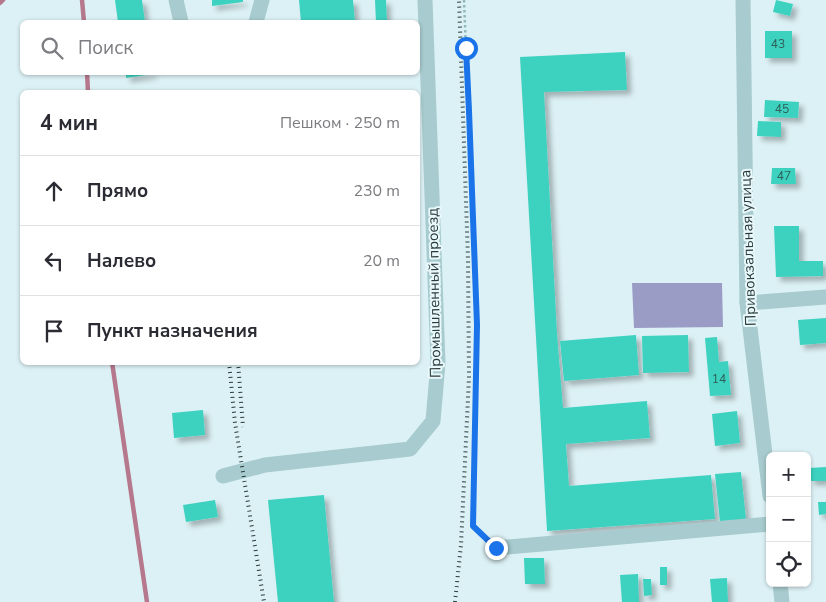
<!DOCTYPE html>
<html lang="ru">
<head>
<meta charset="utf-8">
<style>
  body { margin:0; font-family:"Nunito Sans",sans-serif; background:#f7f7f7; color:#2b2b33 }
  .controls { position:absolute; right:15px; bottom:15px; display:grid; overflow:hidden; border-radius:8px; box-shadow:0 1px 4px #0004 }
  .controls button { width:45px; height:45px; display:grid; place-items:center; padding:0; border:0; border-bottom:1px solid #e1e1e2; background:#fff; color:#2b2b33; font:25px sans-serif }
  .stop { position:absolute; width:15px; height:15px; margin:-11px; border:4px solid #1a73e8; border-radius:50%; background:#fff }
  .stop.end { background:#1a73e8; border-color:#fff; box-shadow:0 1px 5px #0008 }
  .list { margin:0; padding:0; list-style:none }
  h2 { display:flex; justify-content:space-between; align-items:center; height:65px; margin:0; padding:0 20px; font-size:21px }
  h2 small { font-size:16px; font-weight:400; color:#7c7c81 }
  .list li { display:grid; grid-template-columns:32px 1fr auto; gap:15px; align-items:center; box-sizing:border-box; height:70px; padding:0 20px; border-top:1px solid #e1e1e2 }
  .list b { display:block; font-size:19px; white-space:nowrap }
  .list em { font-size:16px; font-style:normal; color:#7c7c81 }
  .icon { flex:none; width:28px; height:28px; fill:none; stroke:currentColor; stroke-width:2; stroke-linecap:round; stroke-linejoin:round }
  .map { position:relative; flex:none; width:826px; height:602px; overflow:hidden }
  .search { position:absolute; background:#fff; box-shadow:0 1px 4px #0004; left:20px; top:20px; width:400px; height:55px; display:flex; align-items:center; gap:12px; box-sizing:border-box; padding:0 18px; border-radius:8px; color:#7c7c81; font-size:19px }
  .panel { position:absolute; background:#fff; box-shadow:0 1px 4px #0004; left:20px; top:90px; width:400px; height:275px; border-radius:8px }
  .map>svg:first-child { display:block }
</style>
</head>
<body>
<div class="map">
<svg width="826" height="602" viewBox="0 0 826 602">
  <defs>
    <filter id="shadow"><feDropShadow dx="4.5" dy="4.5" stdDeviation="2.5" flood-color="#0004"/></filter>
  </defs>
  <rect width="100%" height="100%" fill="#dcf1f5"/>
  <polygon fill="#9b9cc5" points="632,283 722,283 723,327 634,328"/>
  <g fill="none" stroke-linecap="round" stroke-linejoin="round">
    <g stroke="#b5788c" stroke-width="4.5">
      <polyline points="82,0 84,22"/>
      <polyline points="0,3 3,0"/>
      <polyline points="87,72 88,92"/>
      <polyline points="112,362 147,602"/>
    </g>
  </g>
  <g fill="#3ed1bf" filter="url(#shadow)">
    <polygon points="115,0 142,0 145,22 118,22"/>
    <polygon points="212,0 243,0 243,2 212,6"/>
    <polygon points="299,0 353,0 355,22 301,22"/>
    <polygon points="375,0 386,0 387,22 376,22"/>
    <polygon points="776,0 793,4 790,16 773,12"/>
    <rect x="765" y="31" width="27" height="27"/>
    <polygon points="625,52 627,90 544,92 557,333 563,408 647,401 650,438 566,444 569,486 711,475 715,519 547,531 520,57"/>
    <polygon points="126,72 153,72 153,74 126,78"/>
    <polygon points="765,100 799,102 798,118 764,117"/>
    <polygon points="758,121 781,122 781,137 757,136"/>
    <polygon points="772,168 795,168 796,184 771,184"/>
    <polygon points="774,226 799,226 799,261 823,261 823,276 776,277"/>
    <polygon points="826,318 826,343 800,345 798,320"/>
    <polygon points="636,335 639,375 564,381 560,341"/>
    <polygon points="688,335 689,372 643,373 642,336"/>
    <polygon points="717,337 719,362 728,361 731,395 710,396 705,338"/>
    <polygon points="203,410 205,435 174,438 172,413"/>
    <polygon points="737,411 740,443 715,446 712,414"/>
    <polygon points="826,467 826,481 810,481 809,468"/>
    <polygon points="741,472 746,519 720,522 715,474"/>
    <polygon points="324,495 334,602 278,602 268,500"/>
    <polygon points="215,500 218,517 186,522 183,505"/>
    <polygon points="818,502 826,502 826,514 819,515"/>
    <polygon points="524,558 544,558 545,584 525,584"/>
    <rect x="660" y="567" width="7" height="18"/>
    <polygon points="638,574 639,602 622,602 620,575"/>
    <polygon points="727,578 728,602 712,602 710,579"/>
    <polygon points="643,579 651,579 652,595 644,596"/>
  </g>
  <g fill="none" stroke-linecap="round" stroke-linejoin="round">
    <polyline stroke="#91b8ba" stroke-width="2.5" stroke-dasharray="2.5 2.5" stroke-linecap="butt" points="464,0 477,325 473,526 486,538"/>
    <g stroke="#a7cbce" stroke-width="15">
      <polyline points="176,0 181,22"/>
      <polyline points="743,0 747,303 770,496"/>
      <polyline points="256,22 262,0"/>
      <polyline points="747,303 826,297"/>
      <polyline points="223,476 265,465 410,449 433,421 438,363 425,0"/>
      <polyline points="496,548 770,524"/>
      <polyline points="780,583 782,602"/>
    </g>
    <g stroke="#283a39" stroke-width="4" stroke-dasharray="1 4" stroke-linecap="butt">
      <polyline points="229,362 235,423 264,602"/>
      <polyline points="238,362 243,427"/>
      <polyline points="455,602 461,545 469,377 468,259 459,0"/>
    </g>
  </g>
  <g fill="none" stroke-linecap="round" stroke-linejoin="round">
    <polyline stroke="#1a73e8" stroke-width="6" points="466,48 469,111 477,325 473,526 496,548"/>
  </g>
  <g text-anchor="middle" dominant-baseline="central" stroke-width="4" stroke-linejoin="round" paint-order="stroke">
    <g font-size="12" fill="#2e605a">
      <text x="778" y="44">43</text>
      <text x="782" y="109">45</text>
      <text x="784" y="176">47</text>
      <text x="719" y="379">14</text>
    </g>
    <g font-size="15" fill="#283a39" stroke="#e9f8fb">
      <text transform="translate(748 248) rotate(-92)">Привокзальная улица</text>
      <text transform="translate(434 293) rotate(-91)">Промышленный проезд</text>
    </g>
  </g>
</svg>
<div class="controls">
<button>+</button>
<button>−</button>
<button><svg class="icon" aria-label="locate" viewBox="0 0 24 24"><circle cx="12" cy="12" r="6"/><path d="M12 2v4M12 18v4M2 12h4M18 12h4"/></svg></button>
</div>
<div class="stop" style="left:466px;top:48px"></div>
<div class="stop end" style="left:496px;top:548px"></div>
<div class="search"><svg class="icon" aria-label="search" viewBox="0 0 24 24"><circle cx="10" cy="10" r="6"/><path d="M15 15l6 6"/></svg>Поиск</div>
<section class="panel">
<h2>4 мин<small>Пешком · 250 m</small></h2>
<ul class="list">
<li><svg class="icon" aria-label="ahead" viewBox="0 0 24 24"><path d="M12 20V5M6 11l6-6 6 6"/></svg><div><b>Прямо</b></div><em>230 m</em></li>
<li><svg class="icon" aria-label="left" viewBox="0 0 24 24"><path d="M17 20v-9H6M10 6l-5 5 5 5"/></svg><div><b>Налево</b></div><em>20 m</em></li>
<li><svg class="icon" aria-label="arrive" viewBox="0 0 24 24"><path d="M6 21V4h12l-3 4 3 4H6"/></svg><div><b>Пункт назначения</b></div></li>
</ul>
</section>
</div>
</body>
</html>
